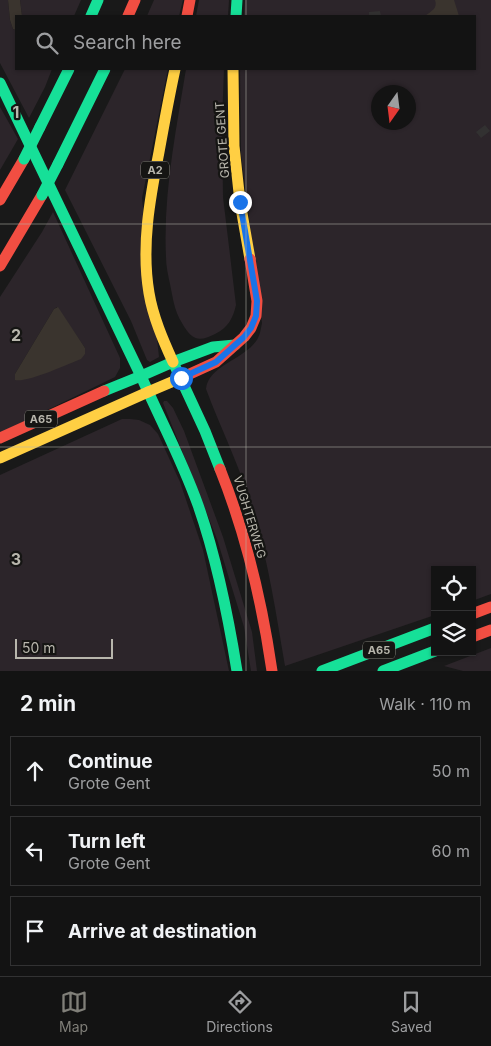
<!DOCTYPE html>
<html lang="en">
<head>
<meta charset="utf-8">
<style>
  body { margin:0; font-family:Inter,sans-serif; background:#1c1c1c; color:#f1f3f6 }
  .controls { position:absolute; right:15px; bottom:15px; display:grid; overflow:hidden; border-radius:0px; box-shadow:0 1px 4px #0004 }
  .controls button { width:45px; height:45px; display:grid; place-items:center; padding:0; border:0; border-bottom:1px solid #323233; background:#131313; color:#f1f3f6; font:25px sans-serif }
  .compass { position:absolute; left:371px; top:85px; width:45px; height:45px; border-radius:50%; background:#131313; box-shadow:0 1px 4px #0004; rotate:194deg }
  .scale { position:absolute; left:15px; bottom:12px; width:98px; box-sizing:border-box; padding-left:5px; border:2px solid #b8b6ac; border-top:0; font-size:14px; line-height:18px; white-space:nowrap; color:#b8b6ac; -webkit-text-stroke:4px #151513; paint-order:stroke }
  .stop { position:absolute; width:15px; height:15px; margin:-11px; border:4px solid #1a73e8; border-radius:50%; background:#fff }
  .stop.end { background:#1a73e8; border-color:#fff; box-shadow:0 1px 5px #0008 }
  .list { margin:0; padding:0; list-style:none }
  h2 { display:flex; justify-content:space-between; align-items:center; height:65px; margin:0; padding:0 20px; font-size:21px }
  h2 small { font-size:16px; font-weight:400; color:#9d9ea0 }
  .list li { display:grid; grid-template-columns:32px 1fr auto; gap:15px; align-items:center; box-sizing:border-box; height:70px; margin:0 10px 10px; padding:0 10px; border:1px solid #323233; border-radius:0px }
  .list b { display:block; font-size:19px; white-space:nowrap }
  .list p { margin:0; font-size:16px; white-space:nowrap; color:#9d9ea0 }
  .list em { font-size:16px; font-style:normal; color:#9d9ea0 }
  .icon { flex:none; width:28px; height:28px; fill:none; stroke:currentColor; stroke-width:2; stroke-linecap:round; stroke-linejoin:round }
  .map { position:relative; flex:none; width:491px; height:671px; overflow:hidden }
  .search { position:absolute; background:#131313; box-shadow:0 1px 4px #0004; left:15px; right:15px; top:15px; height:55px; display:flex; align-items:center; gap:12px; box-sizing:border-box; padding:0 18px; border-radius:0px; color:#9d9ea0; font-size:19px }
  .sheet { height:305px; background:#131313 }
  nav { display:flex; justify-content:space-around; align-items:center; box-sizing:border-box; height:70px; border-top:1px solid #323233; background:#131313; font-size:14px; color:#9d9ea0 }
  nav a { display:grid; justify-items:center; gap:2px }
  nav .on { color:#807f79 }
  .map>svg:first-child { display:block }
</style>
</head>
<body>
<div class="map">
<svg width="491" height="671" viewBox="0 0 491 671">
  <rect width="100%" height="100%" fill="#191919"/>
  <g fill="#2c252a" fill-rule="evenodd">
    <polygon points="0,0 8,0 10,20 13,29 16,30 16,69 52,69 45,87 29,118 0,63"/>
    <polygon points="20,0 81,0 74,16 22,16"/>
    <polygon points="154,0 183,0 179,16 147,16"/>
    <polygon points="199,0 229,0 228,16 196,16"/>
    <path d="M 245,0 L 491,0 L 491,594 L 472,601 L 472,570 L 435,570 L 435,615 L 285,666 C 276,613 268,559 252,507 C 240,467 221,429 206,389 C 208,365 247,359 258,338 C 260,334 261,328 262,323 L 241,154 L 240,69 L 475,69 L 475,16 L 244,16 ZM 378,92 L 408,92 L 408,122 L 378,122 Z"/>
    <polygon points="125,69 168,69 142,198 159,357 150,362 147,360 131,321 65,190"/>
    <path d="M 186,69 L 224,69 L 222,122 L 223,197 L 236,305 C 233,318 228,328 215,334 C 198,343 191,339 182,323 C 174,310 173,298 170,284 C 168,275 166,266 166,257 C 163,194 176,131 186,69 Z"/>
    <polygon points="0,107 18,139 0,170"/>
    <path d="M 53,212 L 120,358 L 120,368 L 115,377 L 0,433 L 0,297 L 42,232 ZM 57,307 L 85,348 L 85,354 L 15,374 L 54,309 Z"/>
    <polygon points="164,401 167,401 173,408 184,431 223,537 252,632 257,671 251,671 244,627 217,539 163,403"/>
    <polygon points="122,419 130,419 139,420 150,425 158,434 180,482 203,550 229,671 0,671 0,475"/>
    <polygon points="491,648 491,671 463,671 444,666"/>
  </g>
  <g fill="#3a342e">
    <polygon points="8,0 20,0 22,16 16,16 16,30 13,29 10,20"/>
    <path d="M 435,0 L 454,0 L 459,16 L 425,16 C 431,11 438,9 435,0 Z"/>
    <path d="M 58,307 L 85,348 L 85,354 L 81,359 C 68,364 27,383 15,380 L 15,374 L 54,309 Z"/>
  </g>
  <g fill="#323131">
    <polygon points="380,11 381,16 369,16 369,12"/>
    <polygon points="485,125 490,131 481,138 476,132"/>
  </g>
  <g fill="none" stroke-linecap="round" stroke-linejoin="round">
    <g stroke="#16e098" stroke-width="11">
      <polyline points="91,16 98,0"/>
      <polyline points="236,16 237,0"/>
      <polyline points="0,83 141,376 104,391"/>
      <polyline points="40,127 69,69"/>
      <polyline points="58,164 105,69"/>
      <polyline points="173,362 213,347 235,345"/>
      <path d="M 220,469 L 205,431 L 173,362 L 141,376 C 160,419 182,460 198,505 C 217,559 228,615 237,671"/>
      <polyline points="322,671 435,628"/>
      <polyline points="383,671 435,651"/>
    </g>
    <g stroke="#ffcf43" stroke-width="11">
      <polyline points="233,69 234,146 240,202 250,259"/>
      <path d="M 173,362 C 163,340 153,317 149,293 C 141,246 150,198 159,152 C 164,124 169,97 175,69"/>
      <polyline points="148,392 181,378"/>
      <polyline points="0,458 148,392"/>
    </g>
    <g stroke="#f24e42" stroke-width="11">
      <polyline points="128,16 135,0"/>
      <polyline points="187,16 190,0"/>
      <polyline points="0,200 24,159"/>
      <polyline points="0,266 42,195"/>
      <polyline points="181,378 216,362 244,337 251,328 256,316 257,301 250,259"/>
      <polyline points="0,438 104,391"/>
      <path d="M 220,469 C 246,534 262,602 272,671"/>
      <polyline points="472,614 491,607"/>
      <polyline points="472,637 491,630"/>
    </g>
    <g stroke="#16e098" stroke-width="11">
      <polyline points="24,159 40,127"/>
      <polyline points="42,195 58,164"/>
    </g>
  </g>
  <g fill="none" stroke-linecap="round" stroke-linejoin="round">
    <polyline stroke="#1a73e8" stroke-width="6" points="181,378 216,362 244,337 251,328 256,316 257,301 240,202"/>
  </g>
  <path fill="none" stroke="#b8b6ac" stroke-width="1" stroke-opacity="0.55" d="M 246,0 L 246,16M 246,69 L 246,671M 0,224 L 491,224M 0,447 L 491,447"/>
  <g text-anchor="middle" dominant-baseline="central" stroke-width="4.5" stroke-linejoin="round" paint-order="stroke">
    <g fill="#151513" stroke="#87867e" stroke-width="1">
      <rect x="141" y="161.5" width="28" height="17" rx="4"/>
      <rect x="25" y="410.5" width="32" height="17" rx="4"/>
      <rect x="363" y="641.5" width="32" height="17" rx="4"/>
    </g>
    <g font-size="11" font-weight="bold" fill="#b8b6ac">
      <text x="155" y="170">A2</text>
      <text x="41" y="419">A65</text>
      <text x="379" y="650">A65</text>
    </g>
    <g font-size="12" fill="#b8b6ac" stroke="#151513">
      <text transform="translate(222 140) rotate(-94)">GROTE GENT</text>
      <text transform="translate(250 517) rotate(73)">VUGHTERWEG</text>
    </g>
  </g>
  <g font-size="16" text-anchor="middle" font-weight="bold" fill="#b8b6ac" stroke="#151513" stroke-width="4.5" stroke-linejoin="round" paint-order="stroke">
    <text x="16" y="118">1</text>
    <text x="16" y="341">2</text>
    <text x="16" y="565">3</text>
  </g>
</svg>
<div class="controls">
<button><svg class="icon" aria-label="locate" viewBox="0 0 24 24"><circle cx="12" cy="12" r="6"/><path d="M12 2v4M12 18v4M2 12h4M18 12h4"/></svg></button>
<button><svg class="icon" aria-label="layers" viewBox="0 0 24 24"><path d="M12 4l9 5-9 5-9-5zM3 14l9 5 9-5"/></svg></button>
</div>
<svg class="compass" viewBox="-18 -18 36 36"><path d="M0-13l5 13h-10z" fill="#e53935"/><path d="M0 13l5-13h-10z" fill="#9d9ea0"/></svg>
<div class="scale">50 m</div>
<div class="stop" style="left:181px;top:378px"></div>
<div class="stop end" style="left:240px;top:202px"></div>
<div class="search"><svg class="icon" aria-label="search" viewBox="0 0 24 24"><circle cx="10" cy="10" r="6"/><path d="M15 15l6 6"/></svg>Search here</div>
</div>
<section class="sheet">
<h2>2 min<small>Walk · 110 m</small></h2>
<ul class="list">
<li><svg class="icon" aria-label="ahead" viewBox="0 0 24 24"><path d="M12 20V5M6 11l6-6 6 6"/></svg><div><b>Continue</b><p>Grote Gent</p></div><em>50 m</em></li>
<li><svg class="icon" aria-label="left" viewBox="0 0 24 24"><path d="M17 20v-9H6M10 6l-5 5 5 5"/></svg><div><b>Turn left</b><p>Grote Gent</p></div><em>60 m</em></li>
<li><svg class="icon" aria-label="arrive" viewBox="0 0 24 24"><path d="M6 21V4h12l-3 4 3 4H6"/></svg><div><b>Arrive at destination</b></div></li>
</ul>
</section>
<nav>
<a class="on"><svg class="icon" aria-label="map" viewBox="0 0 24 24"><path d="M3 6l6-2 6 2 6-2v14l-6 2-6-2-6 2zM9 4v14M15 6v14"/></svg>Map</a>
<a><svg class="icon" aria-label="directions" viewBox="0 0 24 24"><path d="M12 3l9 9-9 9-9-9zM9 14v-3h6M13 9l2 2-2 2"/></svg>Directions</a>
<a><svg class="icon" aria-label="saved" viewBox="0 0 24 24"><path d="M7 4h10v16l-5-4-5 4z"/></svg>Saved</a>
</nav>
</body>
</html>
